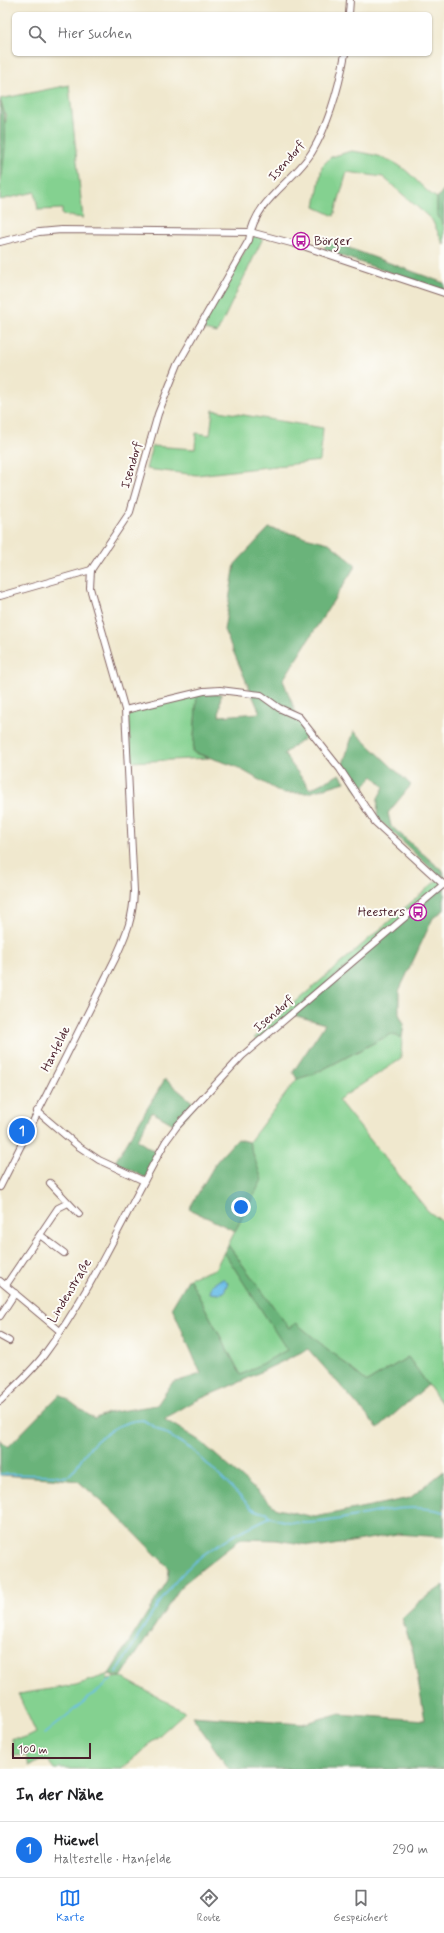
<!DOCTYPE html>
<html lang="de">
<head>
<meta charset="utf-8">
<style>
  body { margin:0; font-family:Mynerve,sans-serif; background:#f6f6f6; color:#202124 }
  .scale { position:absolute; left:12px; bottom:10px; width:79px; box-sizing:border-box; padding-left:4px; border:2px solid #4a1f2b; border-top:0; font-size:11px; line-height:14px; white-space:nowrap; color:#4a1f2b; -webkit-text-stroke:3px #fdfcf7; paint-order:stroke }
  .you { position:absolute; left:241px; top:1207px; width:14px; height:14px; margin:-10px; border:3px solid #fff; border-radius:50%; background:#1a73e8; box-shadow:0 0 0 6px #1a73e833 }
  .badge { display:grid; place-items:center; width:26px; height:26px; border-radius:50%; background:#1a73e8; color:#fff; font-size:13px; font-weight:700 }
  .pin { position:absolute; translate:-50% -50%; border:2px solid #fff; box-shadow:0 1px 4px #0006 }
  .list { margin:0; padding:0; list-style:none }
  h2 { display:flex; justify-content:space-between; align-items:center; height:52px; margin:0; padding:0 16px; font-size:17px }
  h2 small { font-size:13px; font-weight:400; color:#757577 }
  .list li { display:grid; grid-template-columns:26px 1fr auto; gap:12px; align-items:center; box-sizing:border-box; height:56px; padding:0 16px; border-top:1px solid #e0e0e0 }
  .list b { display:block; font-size:15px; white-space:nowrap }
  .list p { margin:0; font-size:13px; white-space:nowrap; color:#757577 }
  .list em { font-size:13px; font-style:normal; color:#757577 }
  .icon { flex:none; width:22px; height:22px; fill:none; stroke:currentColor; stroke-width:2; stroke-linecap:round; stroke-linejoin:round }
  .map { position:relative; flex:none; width:444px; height:1769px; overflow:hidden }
  .search { position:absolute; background:#fff; box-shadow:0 1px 3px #0004; left:12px; right:12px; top:12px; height:44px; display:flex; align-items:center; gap:10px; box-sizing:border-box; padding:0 14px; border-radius:6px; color:#757577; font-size:15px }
  .sheet { height:108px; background:#fff }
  nav { display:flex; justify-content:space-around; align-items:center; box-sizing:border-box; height:56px; border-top:1px solid #e0e0e0; background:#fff; font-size:11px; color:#757577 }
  nav a { display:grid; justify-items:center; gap:2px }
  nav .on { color:#1a73e8 }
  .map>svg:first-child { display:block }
</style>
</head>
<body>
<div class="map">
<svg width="444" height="1769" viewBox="0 0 444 1769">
  <rect width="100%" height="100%" fill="#fdfcf7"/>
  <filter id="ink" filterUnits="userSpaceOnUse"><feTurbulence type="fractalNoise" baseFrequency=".025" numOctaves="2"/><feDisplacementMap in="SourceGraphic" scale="8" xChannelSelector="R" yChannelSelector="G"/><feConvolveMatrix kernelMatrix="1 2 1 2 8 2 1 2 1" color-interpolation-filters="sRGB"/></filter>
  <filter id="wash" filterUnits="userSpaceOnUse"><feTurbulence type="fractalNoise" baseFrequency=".012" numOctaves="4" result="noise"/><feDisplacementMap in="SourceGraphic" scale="16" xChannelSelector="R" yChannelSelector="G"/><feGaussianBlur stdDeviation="0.9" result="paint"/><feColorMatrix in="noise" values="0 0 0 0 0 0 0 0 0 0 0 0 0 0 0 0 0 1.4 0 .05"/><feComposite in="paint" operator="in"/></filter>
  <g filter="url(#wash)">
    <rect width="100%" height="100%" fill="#f0e8ce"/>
    <g fill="#84d190" stroke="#67785e">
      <polygon points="69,85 83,218 62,215 62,209 38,210 35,192 0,200 0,178 2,175 6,117 0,99"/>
      <path d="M 351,151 C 369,153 389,157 404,169 C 416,178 423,190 437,198 L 437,214 L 444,226 L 444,245 L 432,220 L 383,177 L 347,172 L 334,216 L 315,207 L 322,166 L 331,157 Z"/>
      <polygon points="254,235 263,238 217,333 200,329"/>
      <polygon points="213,410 323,428 320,461 197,475 146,469 152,446 195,449 196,433 210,435"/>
      <polygon points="197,694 193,752 209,758 131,762 128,711"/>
      <polygon points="444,874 444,884 258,1042 254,1038"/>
      <polygon points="391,1034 402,1038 401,1059 338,1100 428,1211 444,1223 444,1407 408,1357 367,1382 296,1323 289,1328 228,1245 261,1180 249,1142 297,1079 316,1073"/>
      <polygon points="224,1252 288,1350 241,1375 189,1278 215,1269"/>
      <polygon points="109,1674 106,1679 121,1677 185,1712 122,1769 54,1769 48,1761 40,1761 29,1766 26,1755 14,1756 12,1738 26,1738 36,1733 18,1694 76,1685"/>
    </g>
    <g fill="#6bb37a" stroke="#5a6952">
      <path d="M 0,101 C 9,126 5,149 2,175 L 0,178 Z"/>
      <polygon points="444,189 444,224 443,224 437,214 437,198"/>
      <polygon points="327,240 444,283 444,291 324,250"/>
      <polygon points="269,528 329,543 356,565 283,680 299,721 309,735 284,754 310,789 340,774 345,782 308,793 282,793 235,766 193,752 197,694 221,694 219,716 260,713 224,630 235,564"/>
      <polygon points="354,731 411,785 388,813 391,826 444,872 440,877 377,818 378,798 384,787 373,776 359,793 342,767"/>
      <polygon points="444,884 444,910 433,918 399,991 399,1014 404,1024 402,1038 391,1034 316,1073 297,1079 293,1072 325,1024 290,1014"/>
      <polygon points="165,1079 196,1105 177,1126 152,1112 137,1140 158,1154 146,1178 115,1162"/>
      <polygon points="237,1139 249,1142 262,1180 235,1231 189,1209 217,1161"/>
      <polygon points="228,1245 289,1328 296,1323 367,1382 408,1357 428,1385 378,1428 308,1349 244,1380 193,1402 164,1419 200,1441 277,1509 315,1517 410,1498 444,1471 444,1537 397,1534 322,1547 276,1540 240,1539 182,1585 121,1677 109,1674 168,1580 169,1568 116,1514 78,1481 51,1478 0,1475 0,1439 8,1447 60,1394 94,1419 107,1413 157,1405 172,1383 201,1374 172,1307 189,1278 241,1375 287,1350 224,1252"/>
      <polygon points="444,1585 444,1769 229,1769 192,1716 302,1724 337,1714 425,1720 413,1652 402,1618 419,1602"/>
    </g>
    <polygon fill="#6dbfe9" stroke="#5c6f8a" points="221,1279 224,1279 228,1283 224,1292 219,1294 210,1293 212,1285"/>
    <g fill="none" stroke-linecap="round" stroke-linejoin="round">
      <g stroke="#6dbfe9" stroke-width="1.5">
        <path d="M 0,1474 L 55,1475 L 62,1477 L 68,1476 C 75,1471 79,1462 83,1456 C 97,1437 120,1420 143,1420 L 193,1450 L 252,1508 L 260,1512 L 267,1512 L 270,1517"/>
        <path d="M 117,1672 C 139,1637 158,1598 187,1569 C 208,1547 243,1530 270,1517 C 325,1538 386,1495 444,1512"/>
        <polyline points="44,1734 112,1679"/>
      </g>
    </g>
  </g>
  <g filter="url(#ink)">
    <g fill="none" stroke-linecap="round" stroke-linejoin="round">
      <g stroke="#846564" stroke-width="8">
        <g id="street">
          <polyline points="349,14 350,0"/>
          <polyline points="0,242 39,232 61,230 250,232 306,247 444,293"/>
          <polyline points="0,596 91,570"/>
          <polyline points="125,710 204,691 220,690 261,695 279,708 299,717 340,769 375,822 444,885"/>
          <polyline points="37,1111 78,1146 99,1160 144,1181"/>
          <polyline points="50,1183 79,1214"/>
          <path d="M 0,1187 L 115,959 C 126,934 133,920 134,891 L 125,710 L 90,588 L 91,570 L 130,512 L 158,414 L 178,364 L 249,240 C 255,199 293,183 312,152 C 329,123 339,87 345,54"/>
          <polyline points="40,1235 64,1253"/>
          <polyline points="0,1281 60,1331"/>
          <polyline points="6,1285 58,1208 68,1203"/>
          <polyline points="0,1316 15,1293"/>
          <polyline points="0,1336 9,1341"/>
          <path d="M 0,1401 C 15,1386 31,1372 44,1355 C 93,1289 125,1213 166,1141 L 177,1126 L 242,1056 L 444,884"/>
        </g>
      </g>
      <use href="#street" stroke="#fff" stroke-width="6"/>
    </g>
  </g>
  <defs>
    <g id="bus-ring" transform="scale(0.9)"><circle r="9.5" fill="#fdfcf7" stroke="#b5179e" stroke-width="1.5"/><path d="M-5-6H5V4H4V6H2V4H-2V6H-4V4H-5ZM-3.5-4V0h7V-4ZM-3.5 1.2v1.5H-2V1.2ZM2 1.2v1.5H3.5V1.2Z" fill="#b5179e"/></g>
  </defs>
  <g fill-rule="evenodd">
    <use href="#bus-ring" x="301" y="241"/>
    <use href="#bus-ring" x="418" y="912"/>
  </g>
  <g text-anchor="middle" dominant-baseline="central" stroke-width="4" stroke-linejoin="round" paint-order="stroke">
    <g font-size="13" fill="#4a1f2b" stroke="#fdfcf7">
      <text transform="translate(287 161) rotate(-49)">Isendorf</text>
      <text transform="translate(132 465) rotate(-74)">Isendorf</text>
      <text transform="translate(274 1014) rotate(-41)">Isendorf</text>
      <text transform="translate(56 1049) rotate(-63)">Hanfelde</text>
      <text transform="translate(70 1291) rotate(-59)">Lindenstraße</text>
    </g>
    <g font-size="13" fill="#4a1f2b" stroke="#fdfcf7" text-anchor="start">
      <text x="314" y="241">Börger</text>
      <text x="405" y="912" text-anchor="end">Heesters</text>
    </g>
  </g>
</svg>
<div class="scale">100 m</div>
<div class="you"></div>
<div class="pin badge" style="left:22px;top:1131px">1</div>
<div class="search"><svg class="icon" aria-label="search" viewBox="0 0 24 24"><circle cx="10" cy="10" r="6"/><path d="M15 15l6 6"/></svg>Hier suchen</div>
</div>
<section class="sheet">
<h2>In der Nähe<small></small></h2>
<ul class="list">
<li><span class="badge">1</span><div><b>Hüewel</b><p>Haltestelle · Hanfelde</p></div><em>290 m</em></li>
</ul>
</section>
<nav>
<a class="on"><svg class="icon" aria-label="map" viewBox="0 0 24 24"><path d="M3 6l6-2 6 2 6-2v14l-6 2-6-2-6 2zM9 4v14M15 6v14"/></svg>Karte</a>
<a><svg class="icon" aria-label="directions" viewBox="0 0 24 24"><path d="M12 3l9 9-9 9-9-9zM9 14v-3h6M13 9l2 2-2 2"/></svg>Route</a>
<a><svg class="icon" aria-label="saved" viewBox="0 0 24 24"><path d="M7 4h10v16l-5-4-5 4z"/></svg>Gespeichert</a>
</nav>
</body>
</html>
